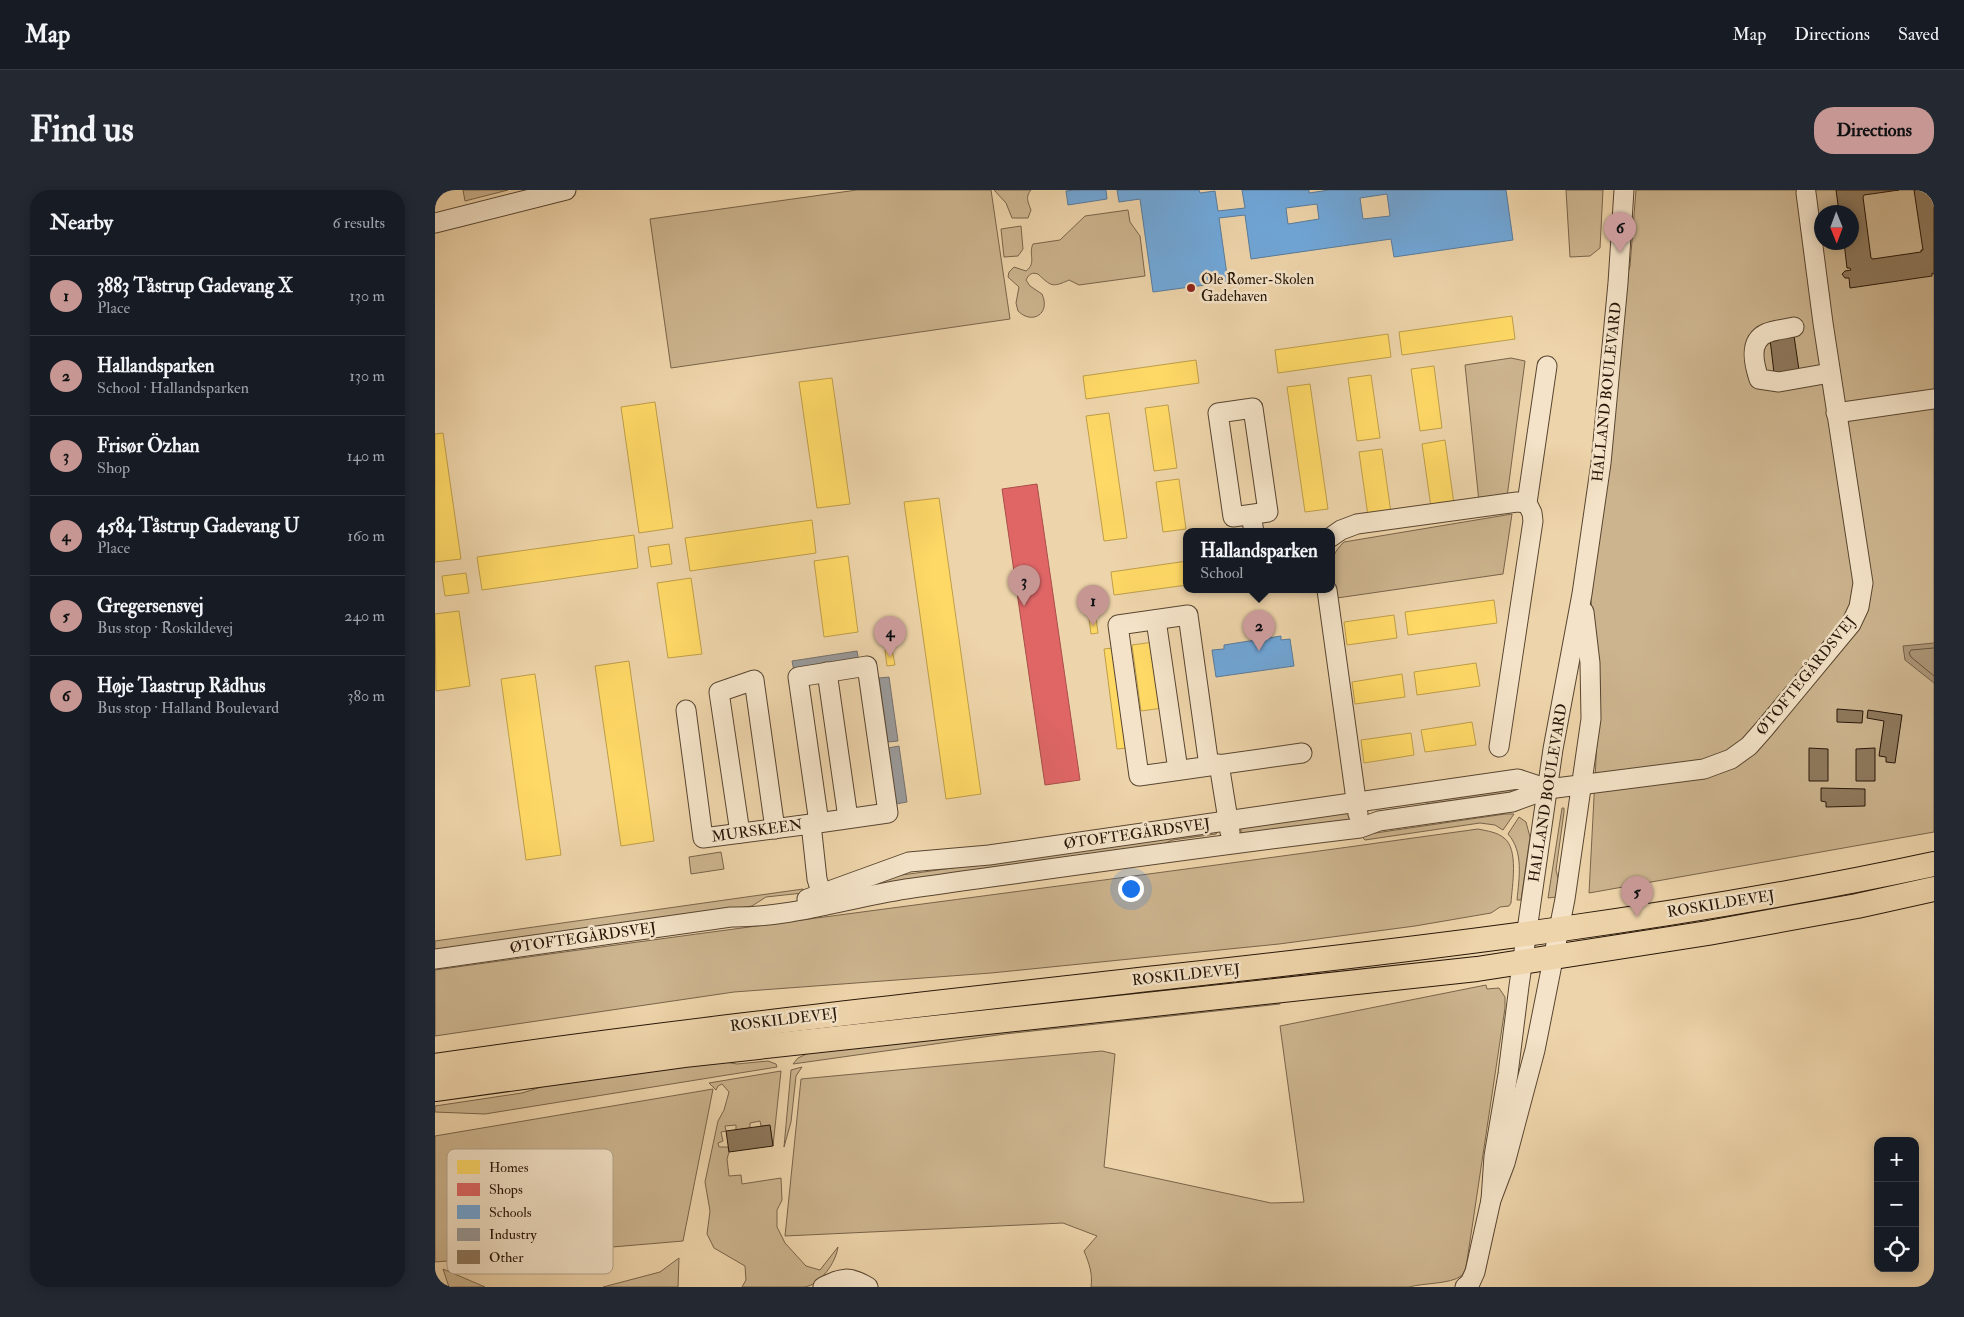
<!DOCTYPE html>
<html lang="en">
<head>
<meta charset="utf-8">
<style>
  body { margin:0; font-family:"IM FELL Double Pica",serif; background:#242831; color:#f1f3f6 }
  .controls { position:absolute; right:15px; bottom:15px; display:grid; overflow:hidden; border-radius:10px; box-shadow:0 2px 12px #0003 }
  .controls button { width:45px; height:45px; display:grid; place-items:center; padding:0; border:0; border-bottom:1px solid #363941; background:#171b24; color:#f1f3f6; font:25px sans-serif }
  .compass { position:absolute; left:1379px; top:15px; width:45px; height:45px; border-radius:50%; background:#171b24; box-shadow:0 2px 12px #0003; rotate:179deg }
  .you { position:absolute; left:695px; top:698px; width:18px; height:18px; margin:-12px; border:4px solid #fff; border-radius:50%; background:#1a73e8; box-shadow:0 0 0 8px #1a73e833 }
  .badge { display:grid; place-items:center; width:32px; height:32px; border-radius:50%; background:#c59692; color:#111; font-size:16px; font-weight:700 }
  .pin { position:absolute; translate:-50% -41px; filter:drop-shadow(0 1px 2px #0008) }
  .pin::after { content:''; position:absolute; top:26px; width:18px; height:15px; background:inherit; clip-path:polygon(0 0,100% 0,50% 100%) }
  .popup { position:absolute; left:748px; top:338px; width:152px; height:65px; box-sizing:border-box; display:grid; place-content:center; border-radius:10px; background:#171b24; filter:drop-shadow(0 1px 4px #0005); font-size:16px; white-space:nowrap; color:#9ea1a6 }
  .popup b { font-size:19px; color:#f1f3f6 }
  .popup::after { content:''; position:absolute; left:50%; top:100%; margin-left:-10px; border:10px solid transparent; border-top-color:#171b24 }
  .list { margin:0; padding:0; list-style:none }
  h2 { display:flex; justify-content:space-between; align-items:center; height:65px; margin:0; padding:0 20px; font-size:21px }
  h2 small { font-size:16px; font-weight:400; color:#9ea1a6 }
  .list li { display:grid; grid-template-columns:32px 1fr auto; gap:15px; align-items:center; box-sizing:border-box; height:80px; padding:0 20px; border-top:1px solid #363941 }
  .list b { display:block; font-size:19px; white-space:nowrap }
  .list p { margin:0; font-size:16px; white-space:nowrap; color:#9ea1a6 }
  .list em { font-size:16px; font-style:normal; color:#9ea1a6 }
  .icon { flex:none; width:28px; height:28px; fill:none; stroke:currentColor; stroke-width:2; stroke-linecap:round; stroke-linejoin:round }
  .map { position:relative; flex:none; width:1499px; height:1097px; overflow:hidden; border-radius:20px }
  header { display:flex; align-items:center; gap:30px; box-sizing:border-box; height:70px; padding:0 25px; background:#171b24; border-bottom:1px solid #363941 }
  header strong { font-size:24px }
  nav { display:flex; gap:28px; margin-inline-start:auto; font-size:18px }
  .intro { display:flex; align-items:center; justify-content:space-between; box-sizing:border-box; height:120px; padding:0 30px }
  h1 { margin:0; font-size:35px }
  .button { padding:12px 22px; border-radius:20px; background:#c59692; color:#111; font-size:18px; font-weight:700 }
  main { display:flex; gap:30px; padding:0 30px }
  aside { flex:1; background:#171b24; border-radius:20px; box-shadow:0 2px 12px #0003 }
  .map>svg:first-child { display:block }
</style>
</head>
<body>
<header>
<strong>Map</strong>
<nav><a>Map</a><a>Directions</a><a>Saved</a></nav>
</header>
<div class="intro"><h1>Find us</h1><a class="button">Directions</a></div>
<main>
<aside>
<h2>Nearby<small>6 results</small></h2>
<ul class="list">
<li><span class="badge">1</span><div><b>3883 Tåstrup Gadevang X</b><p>Place</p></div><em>130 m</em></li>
<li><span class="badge">2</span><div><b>Hallandsparken</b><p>School · Hallandsparken</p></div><em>130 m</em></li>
<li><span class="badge">3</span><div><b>Frisør Özhan</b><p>Shop</p></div><em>140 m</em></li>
<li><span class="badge">4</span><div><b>4584 Tåstrup Gadevang U</b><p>Place</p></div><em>160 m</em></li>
<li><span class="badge">5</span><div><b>Gregersensvej</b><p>Bus stop · Roskildevej</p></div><em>240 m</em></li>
<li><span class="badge">6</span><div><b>Høje Taastrup Rådhus</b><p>Bus stop · Halland Boulevard</p></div><em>380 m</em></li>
</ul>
</aside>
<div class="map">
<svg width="1499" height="1097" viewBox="0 0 1499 1097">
  <rect width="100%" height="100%" fill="#eed4aa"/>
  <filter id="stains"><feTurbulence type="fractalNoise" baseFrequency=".004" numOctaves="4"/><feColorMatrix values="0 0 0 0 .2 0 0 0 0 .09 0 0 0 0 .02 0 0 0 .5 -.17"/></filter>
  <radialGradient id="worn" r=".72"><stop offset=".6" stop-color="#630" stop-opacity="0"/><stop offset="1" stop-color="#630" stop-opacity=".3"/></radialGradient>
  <g fill="#ccb48e" stroke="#79644a" fill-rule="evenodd">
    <polygon points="28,0 73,0 30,11"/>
    <polygon points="422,0 556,0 575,129 236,178 215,29"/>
    <path d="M 559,0 L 596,0 C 590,7 593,12 596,20 L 593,28 L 577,28 L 571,13 Z"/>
    <polygon points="1131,0 1168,0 1165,58 1155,66 1135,67"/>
    <path d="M 1201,0 L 1499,0 L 1499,642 L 1154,703 L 1165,493 L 1156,410 L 1189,97 L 1195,76 ZM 1386,22 L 1416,22 L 1416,52 L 1386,52 Z"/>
    <path d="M 693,20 L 695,32 L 705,46 L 710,86 L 644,95 L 634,90 C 617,98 616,96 603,84 C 597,82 594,84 591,90 L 595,96 L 607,104 C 616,124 597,135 583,121 L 581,113 L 584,97 L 573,87 L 574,82 L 579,77 L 591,81 C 602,73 593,64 598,54 L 625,50 L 650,26 Z"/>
    <polygon points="586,36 588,59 583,66 569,67 566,39"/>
    <polygon points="1076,168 1090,171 1072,307 1044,312 1030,175"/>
    <path d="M 1077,324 L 1068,384 L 902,408 C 898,384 889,371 909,352 Z"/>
    <polygon points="1080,598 1080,602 993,614 990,612 991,610"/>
    <polygon points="1127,618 1129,618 1129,622 1121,680 1124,692 1121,707 1113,708"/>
    <polygon points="913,622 917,629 913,631 806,644 806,637"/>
    <polygon points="1070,624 1079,624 1068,640 1060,635 1045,633 930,650 928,648 927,645"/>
    <path d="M 1084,627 L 1091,632 L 1095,647 L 1086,710 L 1082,710 C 1084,688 1089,662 1073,644 Z"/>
    <path d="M 1043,639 C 1052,641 1062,642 1069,648 C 1084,659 1077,696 1076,713 L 1074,716 L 1065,717 L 1056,723 L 980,736 L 844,754 L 556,783 L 299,802 L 0,846 L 0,780 C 347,731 696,688 1043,639 Z"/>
    <polygon points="783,641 781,644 738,650 717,658 410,700 467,685"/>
    <polygon points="286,662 289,679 256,684 254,667"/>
    <polygon points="368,699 370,702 368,703 331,707 317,716 0,762 0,751"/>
    <path d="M 1051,795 L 1052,799 L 1064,798 L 1070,807 L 1070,818 L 1032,1071 C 1031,1077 1030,1082 1026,1086 C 1016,1094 988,1093 974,1097 L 656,1097 C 658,1084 654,1073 649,1061 L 662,1046 L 628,1033 L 350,1046 L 366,889 L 667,861 L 680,864 L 669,977 L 836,1013 L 869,1012 L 845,836 Z"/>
    <polygon points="845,812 845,814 570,844 358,874 363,868 380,860"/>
    <polygon points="285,871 302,874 333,871 341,874 342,877 50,924 0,922 0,916 87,903 135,888"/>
    <polygon points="367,877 361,886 356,932 349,957 356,880"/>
    <path d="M 346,881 L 338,956 L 335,936 L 326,936 L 325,931 L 315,933 L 315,938 L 301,940 L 301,935 L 290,936 L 291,941 L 286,942 L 288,951 L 283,953 L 284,957 L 293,957 L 294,962 L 292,969 L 294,986 L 306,985 L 307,994 L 346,988 L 347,1010 L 342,1020 L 342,1037 L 350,1053 L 371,1076 L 385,1080 L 403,1057 C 401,1072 386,1094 370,1097 C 351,1097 327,1097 307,1097 L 311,1090 L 310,1076 L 279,1058 L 272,1044 L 275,1021 L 270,992 L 283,931 L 289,920 L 294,902 L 287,894 L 283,896 L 281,900 L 274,893 Z"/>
    <polygon points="278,899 248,1051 0,1072 0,946"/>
    <polygon points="244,1068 243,1097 168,1097 225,1082"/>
    <polygon points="8,1079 50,1097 14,1097"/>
  </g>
  <polygon fill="#aa9373" stroke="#756148" points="1499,453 1499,493 1470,470 1468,456"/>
  <g fill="#ffd966" stroke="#be9e4a">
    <polygon points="1077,126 1080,149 967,165 964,142"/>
    <polygon points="953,144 956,167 843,183 840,160"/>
    <polygon points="761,170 764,193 651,209 648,186"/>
    <polygon points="999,176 1007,238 985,241 976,179"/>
    <polygon points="936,185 945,248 922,251 913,188"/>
    <polygon points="397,188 415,314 382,318 364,192"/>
    <polygon points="875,194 893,319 870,322 852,197"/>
    <polygon points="220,212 238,338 204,343 186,217"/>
    <polygon points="733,215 742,278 719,281 710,218"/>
    <polygon points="674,223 692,348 669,351 651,226"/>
    <polygon points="8,243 26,369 0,372 0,244"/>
    <polygon points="1010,250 1019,314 996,317 987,254"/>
    <polygon points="947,259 956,323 933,326 924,262"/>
    <polygon points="744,289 751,339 728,342 721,292"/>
    <polygon points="504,308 546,604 511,609 469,312"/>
    <polygon points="377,330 381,363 255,381 250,348"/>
    <polygon points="199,345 203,378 47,400 42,367"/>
    <polygon points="234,354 237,374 216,377 213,357"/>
    <polygon points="413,366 423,442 389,447 379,371"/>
    <polygon points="752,371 752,395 679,405 676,382"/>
    <polygon points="31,383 34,403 10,406 7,386"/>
    <polygon points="256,388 267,464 233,468 222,393"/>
    <polygon points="1059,410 1062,433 973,445 970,422"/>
    <polygon points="24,421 35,496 1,501 0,424"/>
    <polygon points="959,425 962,448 912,455 909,432"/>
    <polygon points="654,428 661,428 663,443 656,444"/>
    <polygon points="719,452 728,518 706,521 697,455"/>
    <polygon points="678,458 692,558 682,559 669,459"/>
    <polygon points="457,459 460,475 452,476 450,460"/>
    <polygon points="194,471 219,651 186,656 160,476"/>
    <polygon points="1041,473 1045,496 982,505 979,482"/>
    <polygon points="100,484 126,665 91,670 66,489"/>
    <polygon points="967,484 970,507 920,514 917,492"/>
    <polygon points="1037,532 1041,555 990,562 986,540"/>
    <polygon points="976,543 979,565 929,573 926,550"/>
  </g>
  <polygon fill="#e06666" stroke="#a84e4a" points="602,294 645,590 610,595 567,299"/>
  <g fill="#6fa8dc" stroke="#597c9c" fill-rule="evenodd">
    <polygon points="640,0 671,0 672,9 633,15 631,1"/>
    <path d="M 682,0 L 764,0 L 765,3 L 780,1 L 783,21 L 810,18 L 807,0 L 874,0 L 874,3 L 894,0 L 1071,0 L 1078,50 L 959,67 L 956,49 L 816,69 L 810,25 L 784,28 L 793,92 L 718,102 L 705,9 L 684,12 ZM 952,4 L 955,26 L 928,29 L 925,8 ZM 882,14 L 884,29 L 853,34 L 851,18 Z"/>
    <polygon points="846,446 846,450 855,449 859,476 781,487 777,460 789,459 789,455"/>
  </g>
  <g fill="#999" stroke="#76716d">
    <polygon points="422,461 424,472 359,481 357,471"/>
    <polygon points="454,487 463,551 453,552 444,488"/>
    <polygon points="464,556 472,612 461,614 453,558"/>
  </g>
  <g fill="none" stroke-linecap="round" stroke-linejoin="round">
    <polyline stroke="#68543d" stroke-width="1" points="1499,458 1476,460 1474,463 1476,467 1499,486"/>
  </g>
  <g fill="#8e785c" stroke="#261507">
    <polygon points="1401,0 1464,0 1429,5 1428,7 1436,68 1438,69 1486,62 1486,60 1488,60 1479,0 1499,0 1499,84 1497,83 1497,86 1415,98 1414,88 1410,88 1407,84 1410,81 1416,80 1415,78 1412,78 1409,52 1416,52 1416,22 1404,22"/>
    <polygon points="1359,146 1364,180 1339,183 1335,149"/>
    <polygon points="1402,519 1428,521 1427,533 1402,532"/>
    <polygon points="1433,520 1467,525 1460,573 1451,572 1451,567 1444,566 1449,531 1432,528"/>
    <polygon points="1374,558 1393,559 1393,591 1374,591"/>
    <polygon points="1440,558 1440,591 1421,591 1421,559"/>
    <polygon points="1386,598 1430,599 1430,616 1391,617 1391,612 1386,611"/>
    <polygon points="335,935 338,956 294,962 291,941"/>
  </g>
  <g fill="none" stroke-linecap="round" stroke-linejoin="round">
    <g stroke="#584530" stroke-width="21">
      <g id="minor">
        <polyline points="0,33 131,0"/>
        <path d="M 1359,137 C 1350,139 1340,140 1332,143 C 1313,151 1319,174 1324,189 L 1344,192 L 1395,183"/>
        <polygon points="818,218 833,322 798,327 783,223"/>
        <polyline points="1401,223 1499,209"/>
        <polyline points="816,325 819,342"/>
        <polyline points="896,347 906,340 922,334 1082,312 1092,313"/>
        <polyline points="892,400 923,624"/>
        <polyline points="721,430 743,580"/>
        <polyline points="392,482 413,628"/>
        <polyline points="251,520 268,648 376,634 382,689 390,715"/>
        <polyline points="1064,557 1098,331 1097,323 1092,313 1112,176"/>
        <polyline points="784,574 795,642"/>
        <polyline points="774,576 753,425 683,435 704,586 867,563"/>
        <polyline points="376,634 453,623 432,476 363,487 384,633"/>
        <polyline points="305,643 284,502 319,490 340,639"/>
        <polyline points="372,709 474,672 554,665 1083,589 1113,599"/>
        <path d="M 0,769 L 296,727 C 356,728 412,708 471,699 C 622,678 773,656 925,638 L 944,631 L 1077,612 L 1113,599 L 1269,579 L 1296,569 L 1314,556 L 1329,539 L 1416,434 L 1424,417 L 1428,393 L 1388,133 L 1371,3"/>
        <polyline points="1056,1010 1059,966 1073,884 1084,796 1118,559 1147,404 1166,273 1183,93 1189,0"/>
        <path d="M 388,1097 C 407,1088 413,1085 433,1097"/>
        <polyline points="1030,1097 1035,1093 1040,1082 1056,1010 1070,973 1100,860 1130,709 1156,529 1155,473 1149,422"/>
      </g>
    </g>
    <g stroke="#261507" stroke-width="26">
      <g id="major">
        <path d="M 0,876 C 246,840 493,814 740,786 C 994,758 1249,728 1499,674"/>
        <polyline points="0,899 249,865 1042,779 1273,743 1422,716 1499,699"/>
      </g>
    </g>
    <use href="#minor" stroke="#f4e3c8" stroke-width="19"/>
    <use href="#major" stroke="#eed4aa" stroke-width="24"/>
  </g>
  <circle fill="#8f2418" stroke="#f4e3c8" stroke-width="2" cx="756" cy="98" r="5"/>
  <g text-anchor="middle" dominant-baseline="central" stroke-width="5" stroke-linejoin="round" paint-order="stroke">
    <g font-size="15" fill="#261507" stroke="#f4e3c8" text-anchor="start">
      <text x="766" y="89">Ole Rømer-Skolen<tspan x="766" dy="17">Gadehaven</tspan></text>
    </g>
    <g font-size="15" fill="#261507" stroke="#f4e3c8">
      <text transform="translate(1172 202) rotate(-84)">HALLAND BOULEVARD</text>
      <text transform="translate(1371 486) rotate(-51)">ØTOFTEGÅRDSVEJ</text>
      <text transform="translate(1113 603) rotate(-81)">HALLAND BOULEVARD</text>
      <text transform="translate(322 641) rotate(-8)">MURSKEEN</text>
      <text transform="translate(702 644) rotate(-8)">ØTOFTEGÅRDSVEJ</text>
      <text transform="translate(1286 714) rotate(-9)">ROSKILDEVEJ</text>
      <text transform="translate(148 748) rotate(-8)">ØTOFTEGÅRDSVEJ</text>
      <text transform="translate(751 785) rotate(-6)">ROSKILDEVEJ</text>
      <text transform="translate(349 830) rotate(-7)">ROSKILDEVEJ</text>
    </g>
  </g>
  <rect x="12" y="959" width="166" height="125" rx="8" fill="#f4e3c8" stroke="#b6a58e" stroke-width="1"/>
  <rect x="22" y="970" width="23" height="14" fill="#ffd966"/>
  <rect x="22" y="993" width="23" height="13" fill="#e06666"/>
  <rect x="22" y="1015" width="23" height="14" fill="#6fa8dc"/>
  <rect x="22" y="1038" width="23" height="13" fill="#999"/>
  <rect x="22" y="1060" width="23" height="14" fill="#8e785c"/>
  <g font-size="14" fill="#261507">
    <text x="54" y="982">Homes</text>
    <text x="54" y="1004">Shops</text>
    <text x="54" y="1027">Schools</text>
    <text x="54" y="1049">Industry</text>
    <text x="54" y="1072">Other</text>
  </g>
  <rect width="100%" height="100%" filter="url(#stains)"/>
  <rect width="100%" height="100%" fill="url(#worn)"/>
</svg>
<div class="controls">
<button>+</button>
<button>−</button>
<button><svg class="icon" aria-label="locate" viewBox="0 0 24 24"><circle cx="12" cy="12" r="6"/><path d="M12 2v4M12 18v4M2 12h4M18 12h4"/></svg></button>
</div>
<svg class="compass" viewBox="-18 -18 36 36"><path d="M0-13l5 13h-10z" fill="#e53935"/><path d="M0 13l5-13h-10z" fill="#9ea1a6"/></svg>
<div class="you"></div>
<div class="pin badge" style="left:658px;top:436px">1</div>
<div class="pin badge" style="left:824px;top:461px">2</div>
<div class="popup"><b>Hallandsparken</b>School</div>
<div class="pin badge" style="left:589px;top:416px">3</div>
<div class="pin badge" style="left:455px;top:467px">4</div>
<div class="pin badge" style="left:1202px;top:727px">5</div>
<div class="pin badge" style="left:1185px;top:63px">6</div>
</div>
</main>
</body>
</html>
